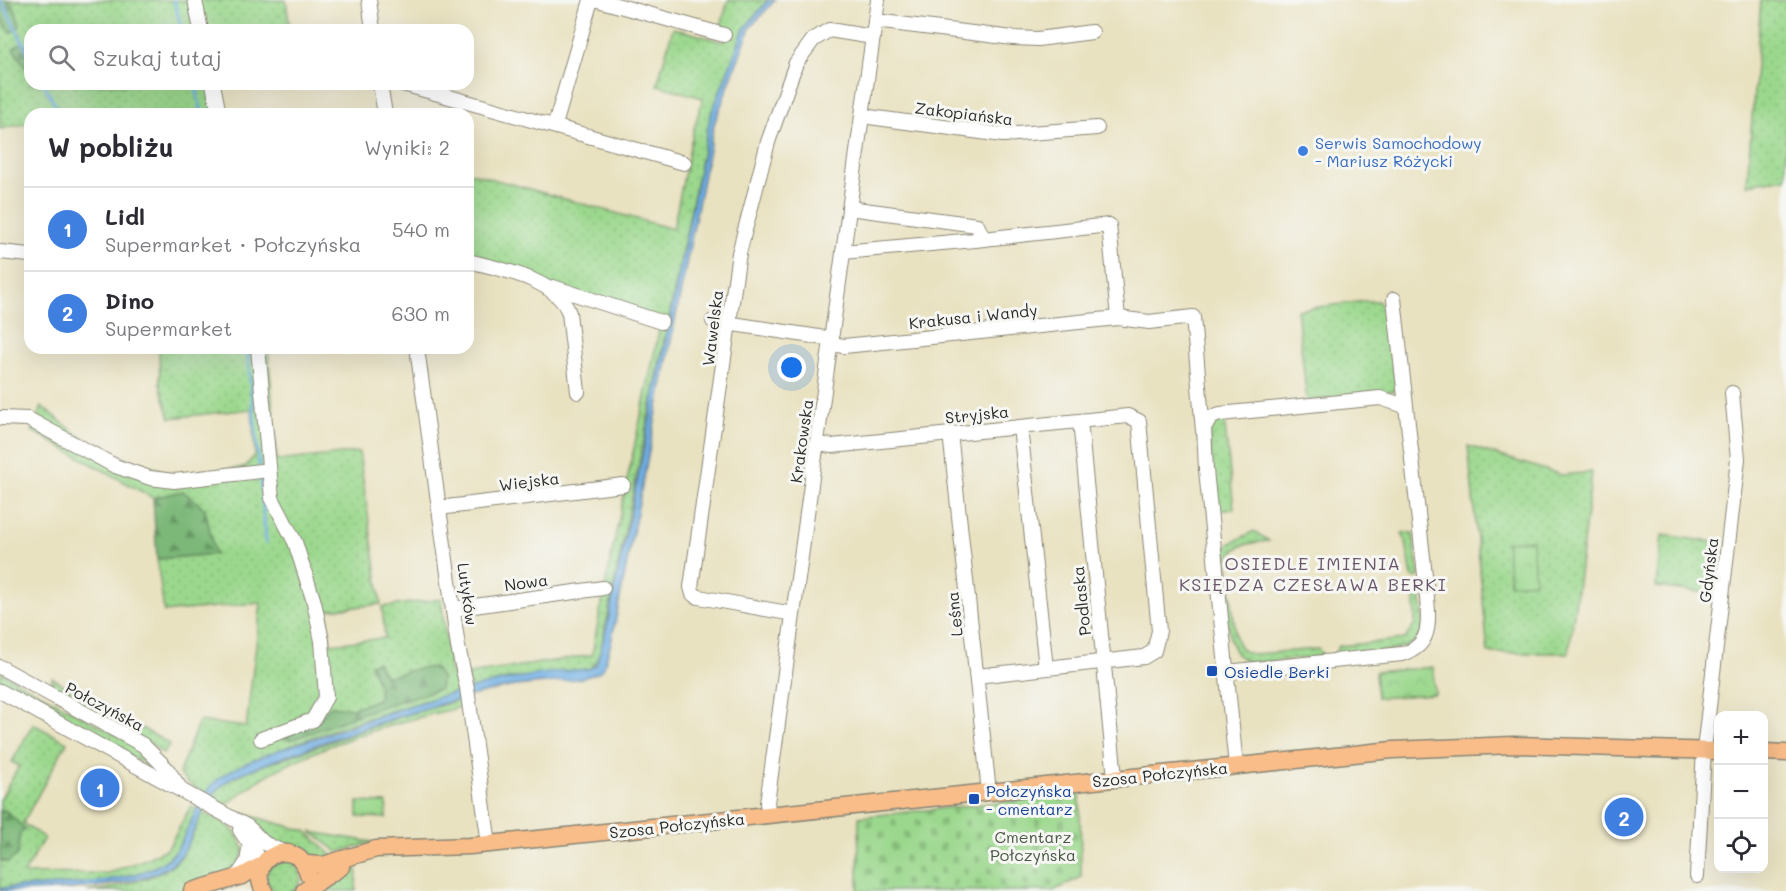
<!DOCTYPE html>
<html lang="pl">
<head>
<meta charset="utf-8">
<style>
  body { margin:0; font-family:Mali,sans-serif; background:#f2f2f3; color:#2b2b33 }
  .controls { position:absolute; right:18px; bottom:18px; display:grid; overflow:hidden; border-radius:12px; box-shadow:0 6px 24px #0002 }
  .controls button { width:54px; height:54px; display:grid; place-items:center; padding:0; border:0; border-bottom:2px solid #e1e1e2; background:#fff; color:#2b2b33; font:30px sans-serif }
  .you { position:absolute; left:792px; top:368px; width:21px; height:21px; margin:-15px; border:4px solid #fff; border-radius:50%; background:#1a73e8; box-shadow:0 0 0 9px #1a73e833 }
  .badge { display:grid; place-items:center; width:39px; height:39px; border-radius:50%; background:#d1495b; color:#fff; font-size:20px; font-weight:700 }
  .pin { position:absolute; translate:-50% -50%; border:3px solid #fff; box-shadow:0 2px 6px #0006 }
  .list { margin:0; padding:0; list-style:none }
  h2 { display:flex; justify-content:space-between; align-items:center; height:78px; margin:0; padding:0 24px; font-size:26px }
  h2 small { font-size:20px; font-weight:400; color:#7c7c81 }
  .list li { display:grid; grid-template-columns:39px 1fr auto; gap:18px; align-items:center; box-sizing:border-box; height:84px; padding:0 24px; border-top:2px solid #e1e1e2 }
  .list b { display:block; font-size:22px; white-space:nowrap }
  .list p { margin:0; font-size:20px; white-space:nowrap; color:#7c7c81 }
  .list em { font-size:20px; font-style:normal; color:#7c7c81 }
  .icon { flex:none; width:33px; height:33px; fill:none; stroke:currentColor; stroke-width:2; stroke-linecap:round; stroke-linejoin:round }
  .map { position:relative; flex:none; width:1786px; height:891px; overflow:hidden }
  .search { position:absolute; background:#fff; box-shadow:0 6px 24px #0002; left:24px; top:24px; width:450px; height:66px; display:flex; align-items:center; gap:15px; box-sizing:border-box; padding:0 21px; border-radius:18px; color:#7c7c81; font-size:22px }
  .panel { position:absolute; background:#fff; box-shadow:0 6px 24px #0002; left:24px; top:108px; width:450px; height:246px; border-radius:18px }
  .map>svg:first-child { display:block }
</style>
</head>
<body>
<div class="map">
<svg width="1786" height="891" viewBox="0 0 1786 891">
  <defs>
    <pattern id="grass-dots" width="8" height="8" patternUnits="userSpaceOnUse" patternTransform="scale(1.5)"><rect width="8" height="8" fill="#9bd88d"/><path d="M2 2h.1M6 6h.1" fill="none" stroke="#86ba7a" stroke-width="1.8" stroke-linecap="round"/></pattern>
    <pattern id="forest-firs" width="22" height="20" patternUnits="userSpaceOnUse" patternTransform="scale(1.5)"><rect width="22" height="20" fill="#7cb878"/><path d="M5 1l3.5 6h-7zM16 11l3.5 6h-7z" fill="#669663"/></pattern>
    <pattern id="cemetery-stones" width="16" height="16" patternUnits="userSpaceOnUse" patternTransform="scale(1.5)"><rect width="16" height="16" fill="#9bd88d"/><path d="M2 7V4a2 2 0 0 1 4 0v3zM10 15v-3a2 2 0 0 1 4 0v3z" fill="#86ba7a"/></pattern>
    <pattern id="park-crowns" width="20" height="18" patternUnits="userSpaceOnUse" patternTransform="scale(1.5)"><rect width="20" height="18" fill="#9bd88d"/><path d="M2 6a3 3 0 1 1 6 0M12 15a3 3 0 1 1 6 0" fill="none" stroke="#86ba7a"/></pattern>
  </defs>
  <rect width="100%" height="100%" fill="#f6f6f2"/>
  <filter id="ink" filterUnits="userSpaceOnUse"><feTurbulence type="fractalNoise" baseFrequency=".0167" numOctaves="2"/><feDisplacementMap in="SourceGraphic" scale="12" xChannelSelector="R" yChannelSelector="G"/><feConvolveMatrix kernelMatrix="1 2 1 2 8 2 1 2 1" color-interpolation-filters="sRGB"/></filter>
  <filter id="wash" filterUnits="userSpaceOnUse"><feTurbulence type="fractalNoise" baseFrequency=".008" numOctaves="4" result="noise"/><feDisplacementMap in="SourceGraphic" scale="24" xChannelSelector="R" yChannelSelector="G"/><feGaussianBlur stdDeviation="1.35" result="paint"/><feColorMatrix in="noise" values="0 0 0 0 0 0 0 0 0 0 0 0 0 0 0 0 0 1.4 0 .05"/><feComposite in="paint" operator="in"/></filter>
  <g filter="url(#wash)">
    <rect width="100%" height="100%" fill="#e9e2c1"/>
    <g fill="url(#grass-dots)" stroke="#63825c" stroke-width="1.5">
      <polygon points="0,0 286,0 290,30 30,30 30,84 220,84 226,114 30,114 30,123 0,129 0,23 2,21"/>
      <path d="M 728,0 L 768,0 L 744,29 L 706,135 L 599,659 L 589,669 L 506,679 L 471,689 L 468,674 L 592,655 C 612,544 637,437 660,326 L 468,257 L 468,172 L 673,229 L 693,132 L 703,98 L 657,85 L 673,28 L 724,42 L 730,29 L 721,26 Z"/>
      <polygon points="1761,0 1786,0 1786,178 1747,184"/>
      <polygon points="1365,301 1378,301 1387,312 1396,388 1393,391 1307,401 1297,310"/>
      <path d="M 159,348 L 268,348 L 277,461 L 359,452 L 381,604 L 327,610 L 330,644 L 385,638 L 382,607 L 441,599 L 450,670 L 461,685 L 462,691 C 414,702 226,758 205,794 L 188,783 L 179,773 L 199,721 L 246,727 L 261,603 L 164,612 L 157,559 L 215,554 L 183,491 L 153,498 L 32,431 L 42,407 L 81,437 L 149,470 L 154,467 L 174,476 L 245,467 L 255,455 L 252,409 L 170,418 L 160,385 Z"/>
      <polygon points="1224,418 1234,509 1216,511 1209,431 1213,424"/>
      <polygon points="1468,446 1562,475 1592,472 1569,653 1488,653"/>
      <path d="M 1254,531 L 1269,541 C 1252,543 1231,543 1227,564 L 1236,638 C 1240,648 1243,652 1253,654 L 1318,649 L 1322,654 L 1319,657 L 1249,663 C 1237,657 1234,651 1230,639 L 1221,557 L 1229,544 Z"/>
      <polygon points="1402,533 1413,533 1419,576 1415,578 1412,577 1406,543"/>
      <polygon points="1662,535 1713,542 1707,593 1656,587"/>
      <path d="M 1415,593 L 1420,593 C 1422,606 1427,624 1420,636 C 1409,654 1359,653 1338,656 L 1336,653 L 1337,647 L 1340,646 L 1405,639 L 1415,624 Z"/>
      <polygon points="0,672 141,748 165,775 0,685"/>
      <polygon points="52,678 170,744 163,754 152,745 51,688"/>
      <path d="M 463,699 L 458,708 C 395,722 327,743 271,773 C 254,782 240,795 225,805 L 210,797 L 222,783 L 248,771 L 403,716 Z"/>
      <path d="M 33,724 L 67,742 L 23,823 L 44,838 L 24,874 L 108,873 L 146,859 L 168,848 L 191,806 L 197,809 C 189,824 183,845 171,857 C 142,886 41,885 0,888 L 0,800 L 19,766 L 12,762 Z"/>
      <path d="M 202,812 C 225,824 232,822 244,849 L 238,868 L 213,882 L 181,891 L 87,891 C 109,890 166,877 179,859 C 190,846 195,827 202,812 Z"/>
      <polygon points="240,813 306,831 335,858 315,861 272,843 239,816"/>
      <polygon points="311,832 372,842 372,843 338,852"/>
      <circle cx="284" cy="877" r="17"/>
      <polygon points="347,869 357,869 356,891 327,891 348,873"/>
    </g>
    <g fill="url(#forest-firs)" stroke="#547252" stroke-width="1.5">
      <path d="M 0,0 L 9,0 L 15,9 L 20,26 L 12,32 C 0,25 0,12 0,0 Z"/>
      <polygon points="21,43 30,47 30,74 13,49"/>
      <polygon points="183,491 205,509 215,554 157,559 153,498"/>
      <polygon points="377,662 386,677 415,669 434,667 442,679 440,689 377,708 291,740 284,738 322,716 331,706 354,708 379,699 379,687 370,664"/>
      <polygon points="5,810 25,829 19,835 18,854 8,863 0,860 0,812"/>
    </g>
    <polygon fill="url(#cemetery-stones)" stroke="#63825c" stroke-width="1.5" points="1080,794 1081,877 1053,891 858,891 859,817"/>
    <g fill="url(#park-crowns)" stroke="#63825c" stroke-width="1.5">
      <polygon points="1532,540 1535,582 1510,584 1506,542"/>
      <polygon points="1433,667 1435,694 1377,698 1375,672"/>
    </g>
    <polygon fill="#9bd88d" stroke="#63825c" stroke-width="1.5" points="358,802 387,803 386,818 358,817"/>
    <path fill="#6fafe3" stroke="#4d6d87" stroke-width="1.5" d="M 768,0 L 775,0 L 750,28 L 714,124 L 611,643 L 603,669 C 587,684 529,682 505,688 C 414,708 324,741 237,775 C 203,794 201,821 183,853 C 158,891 45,891 0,891 L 0,888 C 41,885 154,887 177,849 C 193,824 198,791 225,774 C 257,755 295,745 330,733 C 415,703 499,674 589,669 L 596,665 L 606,630 L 640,467 L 710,117 L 744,29 Z"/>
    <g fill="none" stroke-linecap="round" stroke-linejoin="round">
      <g stroke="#6fafe3" stroke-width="3">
        <polyline points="1,0 30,56"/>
        <polyline points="174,0 182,30"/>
        <polyline points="44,84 60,114"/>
        <polyline points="195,84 202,114"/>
        <polyline points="247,348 259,466"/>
        <polyline points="260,476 266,543"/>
      </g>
    </g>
  </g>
  <g filter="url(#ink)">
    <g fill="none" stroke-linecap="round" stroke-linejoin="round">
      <g stroke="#8a8676" stroke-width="16">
        <g id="minor">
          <polyline points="195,0 201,30"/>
          <polyline points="369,0 373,30"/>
          <polyline points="598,0 724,35"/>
          <polyline points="875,21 1013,38 1038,39 1092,32"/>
          <polyline points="213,84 219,114"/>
          <polyline points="380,84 385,114"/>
          <polyline points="403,84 684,163"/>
          <polyline points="862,116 1003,135 1097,128"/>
          <polyline points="555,125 591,0"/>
          <polyline points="975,240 1109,225 1118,318"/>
          <polyline points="0,252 30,255"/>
          <polyline points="843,252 975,240 981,233 977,225 849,208"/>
          <path d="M 468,261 C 500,269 557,279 569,313 L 578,392"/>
          <polyline points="553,287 661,322"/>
          <polyline points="713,321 832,339"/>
          <polyline points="831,344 844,346 1118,318 1149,322 1193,317 1203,431"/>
          <polyline points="258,348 272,498 295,542 314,602 322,641 326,697 313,720 261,739"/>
          <polyline points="417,348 458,647 467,688 489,844"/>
          <polyline points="0,418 28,419 115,466 150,478 174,481 269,470"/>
          <polyline points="1080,421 1115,778"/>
          <polyline points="1020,427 1046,668"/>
          <polyline points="950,433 989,792"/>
          <polyline points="817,444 832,446 1128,416 1139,421 1159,631 1154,651 1144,657 977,676"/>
          <polyline points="439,508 623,485"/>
          <polyline points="453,609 603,588"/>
          <polyline points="793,614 699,597 693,594 691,587 739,253 768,142 796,63 813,40 829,30 873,37"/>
          <polyline points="0,667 143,745 167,769 180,788"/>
          <path d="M 1227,672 L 1402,654 C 1437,645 1427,612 1426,584 L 1394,299"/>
          <polyline points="0,691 248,827 264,843 283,852"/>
          <polyline points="1236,766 1206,470 1204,427 1212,417 1220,414 1380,398 1405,406"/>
          <polyline points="769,815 767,803 878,0"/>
          <polyline points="240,830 263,864"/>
          <polyline points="1697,876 1704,750 1738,459 1732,393"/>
          <polyline points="237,877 247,862 250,843"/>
        </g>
      </g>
      <g stroke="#8a8676" stroke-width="19">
        <g id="major">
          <polyline points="1764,752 1786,753"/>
          <polyline points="305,864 323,865 376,849 470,846 1392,750 1513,745 1718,751"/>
          <polyline points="192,891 242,876 262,865"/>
          <path d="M 264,891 C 244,855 299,835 308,874"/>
          <polyline points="304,891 341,867"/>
        </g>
      </g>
      <use href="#minor" stroke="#fff" stroke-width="14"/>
      <use href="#major" stroke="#f8bd89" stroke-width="16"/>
    </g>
  </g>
  <circle fill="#3f7fe0" stroke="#f6f6f2" stroke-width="2" cx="1303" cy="151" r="6"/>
  <g fill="#1a4fb4" stroke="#f6f6f2" stroke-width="2">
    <rect x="1206" y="665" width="12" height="12" rx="3"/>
    <rect x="968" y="793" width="12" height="12" rx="3"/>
  </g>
  <g text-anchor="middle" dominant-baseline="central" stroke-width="6" stroke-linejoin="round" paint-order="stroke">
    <g font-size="16" fill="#2b2b2b" stroke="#f6f6f2">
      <text transform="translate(964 113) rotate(7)">Zakopiańska</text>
      <text transform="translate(973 316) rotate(-6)">Krakusa i Wandy</text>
      <text transform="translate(712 328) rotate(-83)">Wawelska</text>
      <text transform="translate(977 414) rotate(-6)">Stryjska</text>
      <text transform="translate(801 441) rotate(-82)">Krakowska</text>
      <text transform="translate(529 481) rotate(-7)">Wiejska</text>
      <text transform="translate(1708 570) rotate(-83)">Gdyńska</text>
      <text transform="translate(526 582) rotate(-8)">Nowa</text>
      <text transform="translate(468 594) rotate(82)">Lutyków</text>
      <text transform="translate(1081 601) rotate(-96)">Podlaska</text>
      <text transform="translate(954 614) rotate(-96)">Leśna</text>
      <text transform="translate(105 706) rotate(28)">Połczyńska</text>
      <text transform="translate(1160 774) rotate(-6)">Szosa Połczyńska</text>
      <text transform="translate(677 825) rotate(-6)">Szosa Połczyńska</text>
    </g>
    <g font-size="16" fill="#366cbe" stroke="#f6f6f2" text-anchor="start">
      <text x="1315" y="142">Serwis Samochodowy<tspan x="1315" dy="18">- Mariusz Różycki</tspan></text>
    </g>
    <g font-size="16" fill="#164399" stroke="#f6f6f2" text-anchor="start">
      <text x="1224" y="671">Osiedle Berki</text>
      <text x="986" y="790">Połczyńska<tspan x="986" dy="18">- cmentarz</tspan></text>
    </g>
    <g font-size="16" fill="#475644" stroke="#f6f6f2">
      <text x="1033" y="836">Cmentarz<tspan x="1033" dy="18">Połczyńska</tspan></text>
    </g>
    <g font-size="18" letter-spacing="1.5" fill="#6a586a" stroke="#f6f6f2">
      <text x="1313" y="563">OSIEDLE IMIENIA<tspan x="1313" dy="21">KSIĘDZA CZESŁAWA BERKI</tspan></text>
    </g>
  </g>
</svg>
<div class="controls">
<button>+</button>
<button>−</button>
<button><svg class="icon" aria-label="locate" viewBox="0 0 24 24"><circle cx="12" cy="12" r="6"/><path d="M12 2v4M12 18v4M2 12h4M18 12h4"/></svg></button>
</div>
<div class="you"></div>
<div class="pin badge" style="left:100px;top:788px;background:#3f7fe0">1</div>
<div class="pin badge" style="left:1624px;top:817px;background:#3f7fe0">2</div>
<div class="search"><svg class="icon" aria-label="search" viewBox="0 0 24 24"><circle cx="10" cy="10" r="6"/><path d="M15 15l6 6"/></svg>Szukaj tutaj</div>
<section class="panel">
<h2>W pobliżu<small>Wyniki: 2</small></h2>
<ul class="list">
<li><span class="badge" style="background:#3f7fe0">1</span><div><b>Lidl</b><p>Supermarket · Połczyńska</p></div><em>540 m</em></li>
<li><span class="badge" style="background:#3f7fe0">2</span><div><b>Dino</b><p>Supermarket</p></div><em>630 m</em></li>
</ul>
</section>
</div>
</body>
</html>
